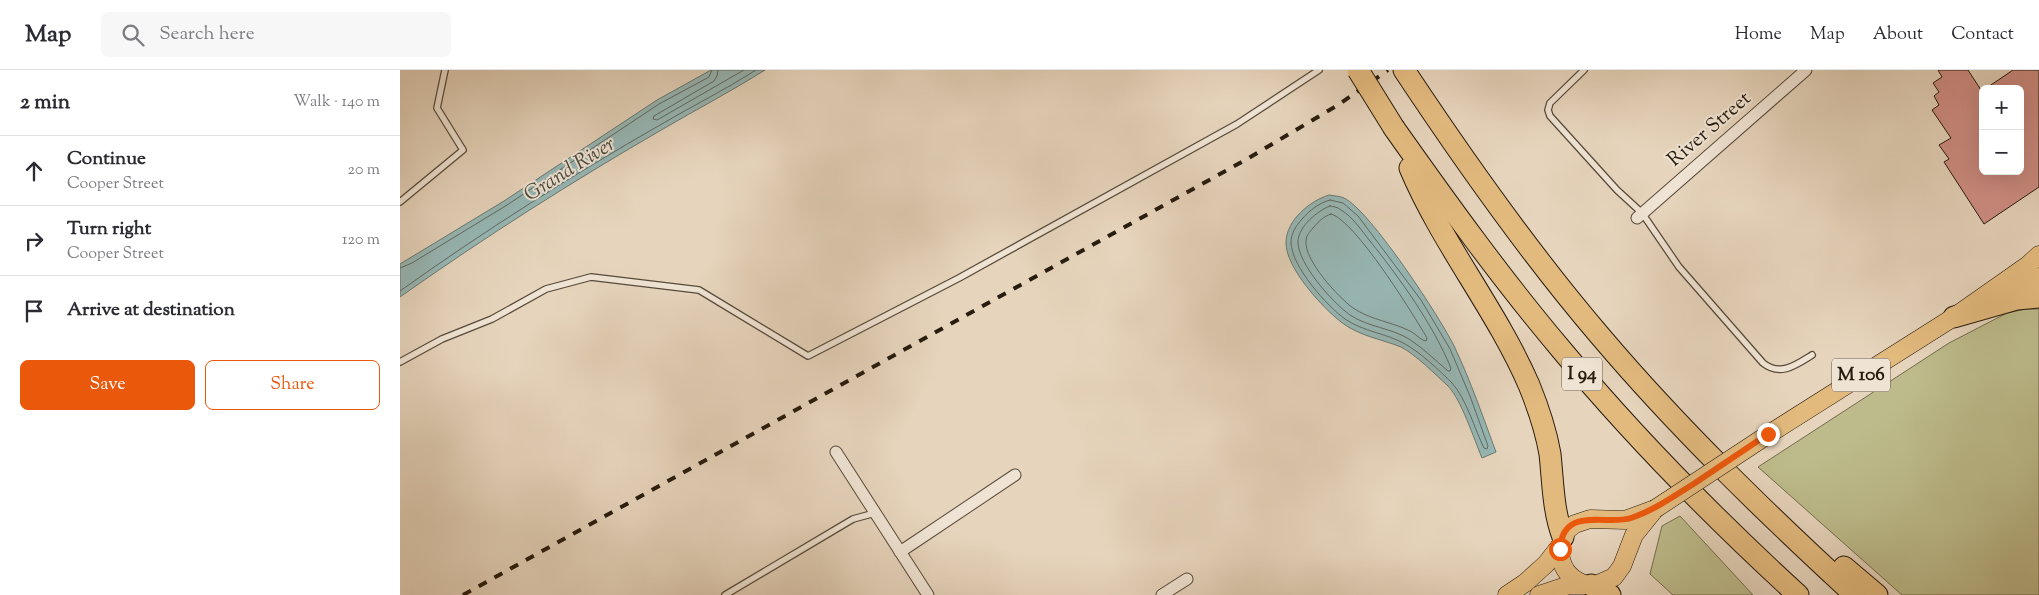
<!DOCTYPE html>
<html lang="en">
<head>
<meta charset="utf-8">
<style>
  body { margin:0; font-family:"Sorts Mill Goudy",serif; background:#f7f7f7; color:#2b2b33 }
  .controls { position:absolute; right:15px; top:15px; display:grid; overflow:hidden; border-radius:8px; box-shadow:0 5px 20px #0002 }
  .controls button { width:45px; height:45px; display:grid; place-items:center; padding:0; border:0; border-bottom:1px solid #e1e1e2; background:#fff; color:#2b2b33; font:25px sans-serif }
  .stop { position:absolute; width:15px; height:15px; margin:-11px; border:4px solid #ea580c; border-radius:50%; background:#fff }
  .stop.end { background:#ea580c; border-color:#fff; box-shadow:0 1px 5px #0008 }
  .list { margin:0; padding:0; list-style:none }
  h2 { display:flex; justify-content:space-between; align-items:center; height:65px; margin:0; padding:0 20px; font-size:21px }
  h2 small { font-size:16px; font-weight:400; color:#7c7c81 }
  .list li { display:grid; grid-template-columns:32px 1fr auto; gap:15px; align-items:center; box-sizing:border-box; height:70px; padding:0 20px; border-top:1px solid #e1e1e2 }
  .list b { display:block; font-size:19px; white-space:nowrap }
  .list p { margin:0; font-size:16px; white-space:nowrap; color:#7c7c81 }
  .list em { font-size:16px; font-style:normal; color:#7c7c81 }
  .actions { display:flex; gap:10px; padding:15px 20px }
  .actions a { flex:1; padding:11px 0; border:1px solid #ea580c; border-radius:8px; text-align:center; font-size:18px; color:#ea580c }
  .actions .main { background:#ea580c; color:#fff }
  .icon { flex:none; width:28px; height:28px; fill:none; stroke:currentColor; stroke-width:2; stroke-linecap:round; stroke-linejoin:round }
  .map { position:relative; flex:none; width:1639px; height:525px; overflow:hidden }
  header { display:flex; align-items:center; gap:30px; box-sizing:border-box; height:70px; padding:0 25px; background:#fff; border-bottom:1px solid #e1e1e2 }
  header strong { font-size:24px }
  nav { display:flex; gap:28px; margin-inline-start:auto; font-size:18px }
  .search { width:350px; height:45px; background:#f7f7f7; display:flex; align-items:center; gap:12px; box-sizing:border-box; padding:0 18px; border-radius:8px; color:#7c7c81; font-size:19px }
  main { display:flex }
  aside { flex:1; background:#fff }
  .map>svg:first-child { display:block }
</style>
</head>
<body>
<header>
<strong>Map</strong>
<div class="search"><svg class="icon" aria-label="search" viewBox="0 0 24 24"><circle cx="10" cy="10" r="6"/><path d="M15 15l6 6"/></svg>Search here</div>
<nav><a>Home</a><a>Map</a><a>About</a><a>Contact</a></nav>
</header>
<main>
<aside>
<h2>2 min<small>Walk · 140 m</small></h2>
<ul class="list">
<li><svg class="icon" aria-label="ahead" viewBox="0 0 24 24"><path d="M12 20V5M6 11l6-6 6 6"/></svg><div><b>Continue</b><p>Cooper Street</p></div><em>20 m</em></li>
<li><svg class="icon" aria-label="right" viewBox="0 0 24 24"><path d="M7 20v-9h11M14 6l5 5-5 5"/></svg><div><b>Turn right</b><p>Cooper Street</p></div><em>120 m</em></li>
<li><svg class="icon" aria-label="arrive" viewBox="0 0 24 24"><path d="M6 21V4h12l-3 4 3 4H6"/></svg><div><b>Arrive at destination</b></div></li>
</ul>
<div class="actions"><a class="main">Save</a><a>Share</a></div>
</aside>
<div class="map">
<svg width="1639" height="525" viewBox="0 0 1639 525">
  <rect width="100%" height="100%" fill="#e6d4bc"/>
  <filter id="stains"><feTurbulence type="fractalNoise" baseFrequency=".004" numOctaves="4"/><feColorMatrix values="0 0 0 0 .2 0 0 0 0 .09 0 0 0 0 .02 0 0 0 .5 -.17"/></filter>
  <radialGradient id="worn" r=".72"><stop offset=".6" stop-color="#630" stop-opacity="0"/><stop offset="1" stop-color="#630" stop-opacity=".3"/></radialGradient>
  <g fill="#bdbb8b" stroke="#726c4c">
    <polygon points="1626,239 1639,239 1639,525 1502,525 1358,397 1549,273 1607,243"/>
    <polygon points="1280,446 1353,525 1273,525 1250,504 1262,456"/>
  </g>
  <g fill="#97b7b5" stroke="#6a7972">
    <path d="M 311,0 L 365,0 C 332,21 297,39 263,59 C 173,111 85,167 0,227 L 0,194 L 104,131 L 257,30 Z"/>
    <path d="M 929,125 C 934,126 940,126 944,128 C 970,140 1042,250 1055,278 C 1071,312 1083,347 1096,382 L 1082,388 C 1074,369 1061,329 1048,316 C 1036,305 1015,284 1001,277 C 981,269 959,266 941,252 C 922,237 886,198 886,173 C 886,150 910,131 929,125 Z"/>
  </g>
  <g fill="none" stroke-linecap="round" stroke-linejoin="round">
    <g stroke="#5f6a62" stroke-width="1">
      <polyline points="318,0 317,6 314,11 254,46 253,49 257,50 344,0"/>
      <path d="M 930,130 L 943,133 L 958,146 L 1021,230 L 1050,279 L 1070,326 L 1088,376 L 1087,379 L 1084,378 C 1075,360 1066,328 1052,313 C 1040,301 1020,282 1005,274 C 986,263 964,262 945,249 C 927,236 892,197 891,173 C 891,163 896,156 902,149 C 910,140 919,133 930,130 Z"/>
      <path d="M 930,136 C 934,137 938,137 941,140 C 953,147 961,160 970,171 C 1001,210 1032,253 1051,298 L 1050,301 L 1048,301 C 1035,290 1023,278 1009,269 C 991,258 968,257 950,245 C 933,233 897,193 898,171 C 899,156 917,141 930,136 Z"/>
      <path d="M 931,144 C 955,150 1013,244 1027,268 L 1026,271 C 1020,270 1016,264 1010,261 C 992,252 971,250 953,238 C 938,227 904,190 906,171 C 906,165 910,162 913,158 C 918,152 924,146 931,144 Z"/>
      <polyline points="0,198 12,193 107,135 259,34 309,7 312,0"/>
      <path d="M 0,221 C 84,161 171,106 260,55 C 292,36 325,20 356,0"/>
    </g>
  </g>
  <polygon fill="#cf8e84" stroke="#271c0e" points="1538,0 1568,0 1583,23 1583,101 1620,101 1620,19 1585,19 1613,0 1639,0 1639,117 1584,154 1544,92 1549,89 1539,75 1551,68 1532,40 1539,35 1534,26 1539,22 1533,13 1542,7"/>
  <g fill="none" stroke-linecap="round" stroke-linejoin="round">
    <g stroke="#574a3a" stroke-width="8">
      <g id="service">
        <path d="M 1184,0 L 1150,33 L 1148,40 L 1150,46 L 1217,120 L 1242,143 L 1279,197 L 1363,293 C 1380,307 1396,295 1412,285"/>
        <polyline points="0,132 63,80 37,38 45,0"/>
        <polyline points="0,292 42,269 92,249 146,219 191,207 299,220 408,286 559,208 837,54 919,0"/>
        <polyline points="325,525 453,449 475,443"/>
      </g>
    </g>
    <g stroke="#574a3a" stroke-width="13">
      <g id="minor">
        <polyline points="1237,148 1406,0"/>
        <polyline points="436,382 528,525"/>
        <polyline points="500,482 615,405"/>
        <polyline points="762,525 787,509"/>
      </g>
    </g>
    <g stroke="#271c0e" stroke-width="19">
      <g id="primary">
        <polyline points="1604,223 1639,207"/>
        <polyline points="1369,364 1554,247 1628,195 1639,185"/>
        <path d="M 1160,476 C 1159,494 1167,508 1184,514"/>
        <polyline points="1107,525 1125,513 1146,494 1160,476 1167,460 1175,454 1190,449 1225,450 1255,439"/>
        <polyline points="1139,525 1169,515 1196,515 1214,507 1222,496 1234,465 1255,439"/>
      </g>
    </g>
    <g stroke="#271c0e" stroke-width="23">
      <g id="motorway">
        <path d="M 1004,0 C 1065,92 1129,183 1201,267 C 1279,359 1366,443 1455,525"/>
        <path d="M 994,58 C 1047,133 1101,208 1160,278 C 1233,366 1314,448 1398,525"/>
        <path d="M 1010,98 C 1042,174 1096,239 1129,315 C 1138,337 1146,361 1150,384 C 1153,412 1153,441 1163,467"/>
        <polyline points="1554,247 1617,229 1639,227"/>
        <polyline points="1444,497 1477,525"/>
        <polyline points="1191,515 1210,525"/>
      </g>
    </g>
    <use href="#service" stroke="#efe3d3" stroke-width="5.5"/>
    <use href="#minor" stroke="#efe3d3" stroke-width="11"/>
    <use href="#primary" stroke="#e3ba7e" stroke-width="18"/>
    <use href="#motorway" stroke="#e3ba7e" stroke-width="21"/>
    <polyline stroke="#271c0e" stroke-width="4" stroke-dasharray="9 9" stroke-linecap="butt" points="63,525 847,89 938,35 988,0"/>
    <g stroke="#271c0e" stroke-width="19" stroke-linecap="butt">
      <polyline id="primary-bridge" points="1255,439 1369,364"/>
    </g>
    <g stroke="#271c0e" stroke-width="23" stroke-linecap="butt">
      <polyline id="motorway-bridge" points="958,0 994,58"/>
    </g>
    <use href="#primary-bridge" stroke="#e3ba7e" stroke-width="18"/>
    <use href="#motorway-bridge" stroke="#e3ba7e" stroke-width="21"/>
  </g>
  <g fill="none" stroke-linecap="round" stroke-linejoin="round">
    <path stroke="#ea580c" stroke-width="6" d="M 1160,479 C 1163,435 1207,456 1231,448 C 1255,440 1274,426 1295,413 C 1319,397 1344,380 1368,364"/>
  </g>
  <g text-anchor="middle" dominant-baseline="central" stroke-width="4" stroke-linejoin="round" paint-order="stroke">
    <g fill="#efe3d3" stroke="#635849" stroke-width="1">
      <rect x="1162" y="287.5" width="40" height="33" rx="4"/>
      <rect x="1432" y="288.5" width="58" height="33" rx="4"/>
    </g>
    <g font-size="19" font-weight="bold" fill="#271c0e">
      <text x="1182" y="304">I 94</text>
      <text x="1461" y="305">M 106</text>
    </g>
    <g font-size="20" fill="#271c0e" stroke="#efe3d3">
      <text transform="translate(1310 60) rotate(-41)">River Street</text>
    </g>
    <g font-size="21" font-style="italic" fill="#494a40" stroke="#efe3d3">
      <text transform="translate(170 100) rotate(-32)">Grand River</text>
    </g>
  </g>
  <rect width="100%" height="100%" filter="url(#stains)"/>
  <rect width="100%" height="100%" fill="url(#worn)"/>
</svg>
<div class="controls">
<button>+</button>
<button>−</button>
</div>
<div class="stop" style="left:1160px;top:479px"></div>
<div class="stop end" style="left:1368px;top:364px"></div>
</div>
</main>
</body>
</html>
